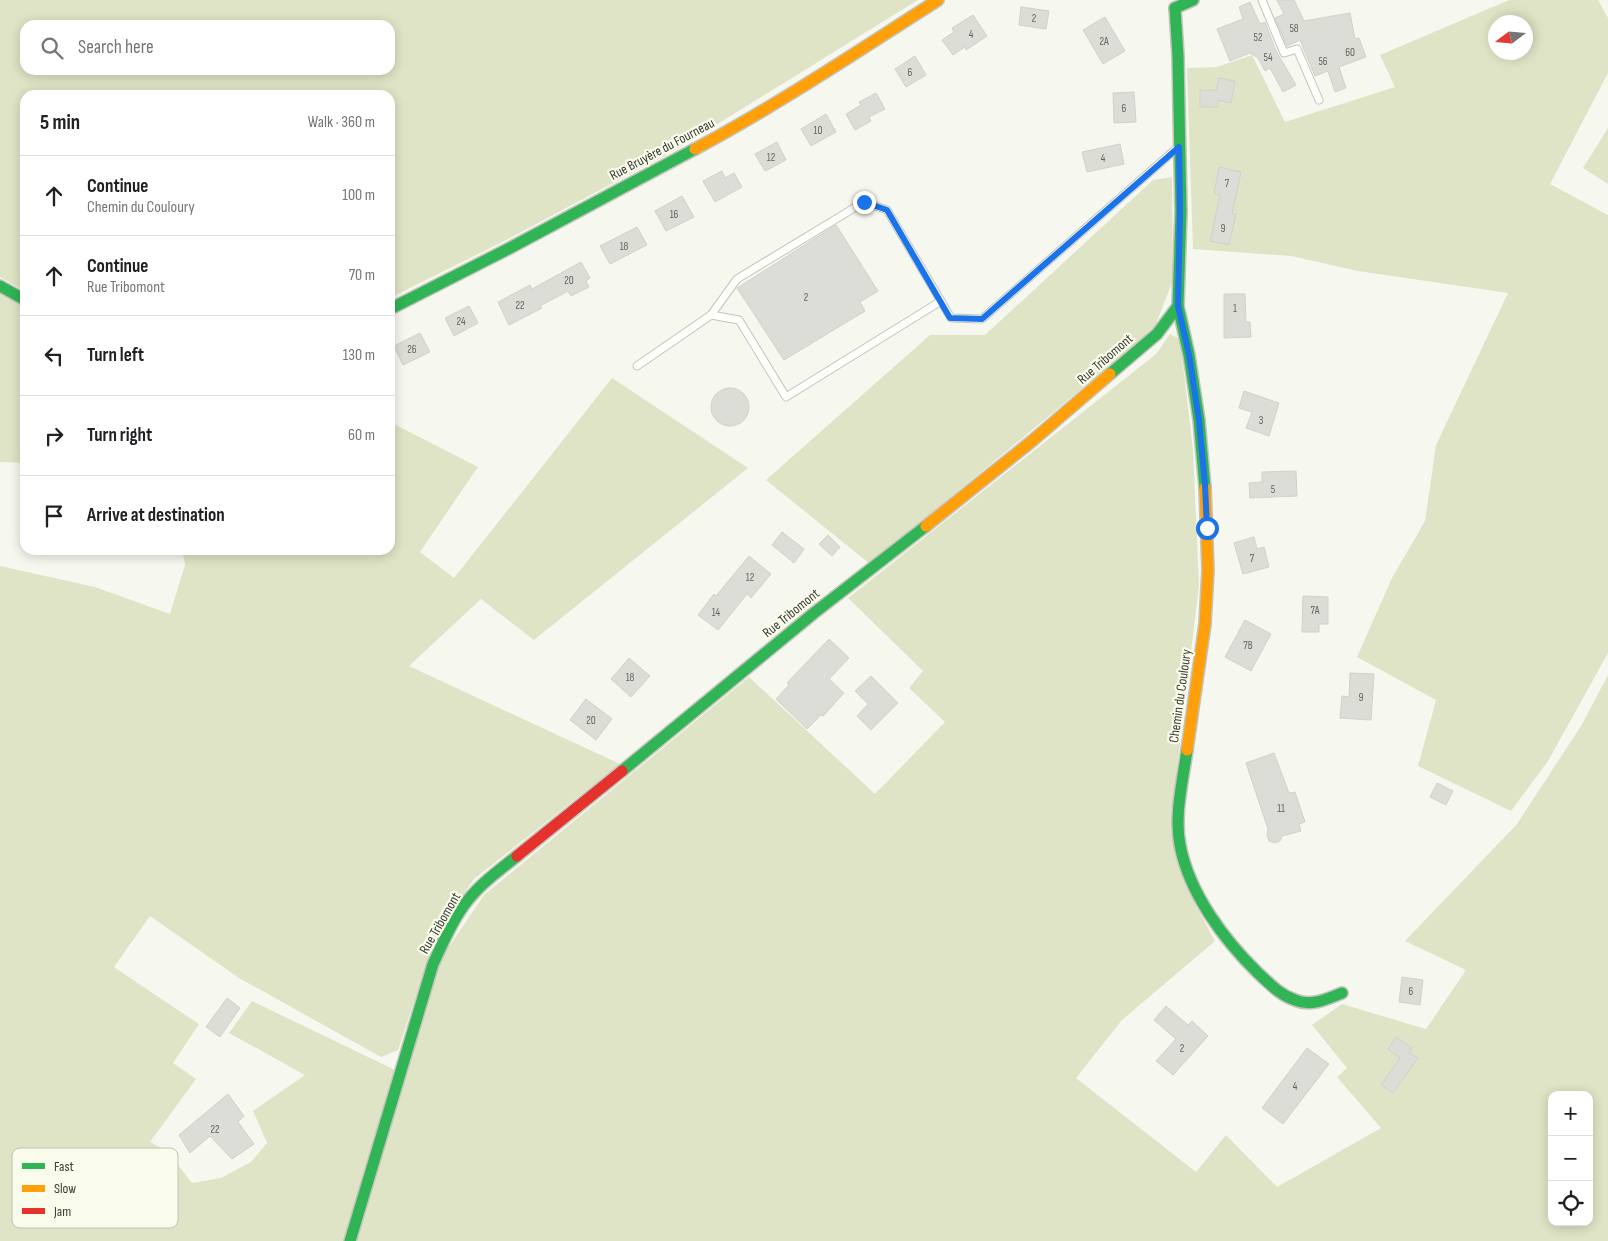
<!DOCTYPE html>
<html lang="en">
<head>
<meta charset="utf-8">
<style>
  body { margin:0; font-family:"Sofia Sans Condensed",sans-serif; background:#f6f6f6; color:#202124 }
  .controls { position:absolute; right:15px; bottom:15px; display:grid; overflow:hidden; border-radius:10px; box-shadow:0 2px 12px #0003 }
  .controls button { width:45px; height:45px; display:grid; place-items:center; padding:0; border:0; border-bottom:1px solid #e0e0e0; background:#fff; color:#202124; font:25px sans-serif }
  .compass { position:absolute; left:1488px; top:15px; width:45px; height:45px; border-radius:50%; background:#fff; box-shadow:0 2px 12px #0003; rotate:254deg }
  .stop { position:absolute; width:15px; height:15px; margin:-11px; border:4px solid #1a73e8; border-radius:50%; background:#fff }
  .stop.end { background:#1a73e8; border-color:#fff; box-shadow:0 1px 5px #0008 }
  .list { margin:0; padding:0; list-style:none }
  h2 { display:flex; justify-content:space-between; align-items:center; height:65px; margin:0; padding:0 20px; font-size:21px }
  h2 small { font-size:16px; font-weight:400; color:#757577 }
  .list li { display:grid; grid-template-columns:32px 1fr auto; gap:15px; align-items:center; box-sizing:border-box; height:80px; padding:0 20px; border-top:1px solid #e0e0e0 }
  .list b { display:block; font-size:19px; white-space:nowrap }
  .list p { margin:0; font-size:16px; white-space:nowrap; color:#757577 }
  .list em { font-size:16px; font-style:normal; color:#757577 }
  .icon { flex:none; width:28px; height:28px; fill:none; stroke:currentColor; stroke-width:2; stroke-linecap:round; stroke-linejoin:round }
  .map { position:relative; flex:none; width:1608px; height:1241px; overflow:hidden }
  .search { position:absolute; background:#fff; box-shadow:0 2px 12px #0003; left:20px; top:20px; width:375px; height:55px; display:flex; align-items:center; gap:12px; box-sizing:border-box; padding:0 18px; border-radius:15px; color:#757577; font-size:19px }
  .panel { position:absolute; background:#fff; box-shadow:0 2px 12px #0003; left:20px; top:90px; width:375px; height:465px; border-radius:15px }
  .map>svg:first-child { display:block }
</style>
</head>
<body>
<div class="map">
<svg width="1608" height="1241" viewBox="0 0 1608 1241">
  <rect width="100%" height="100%" fill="#f6f8ef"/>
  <g fill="#dfe4c6" fill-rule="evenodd">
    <path d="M 0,0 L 918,0 L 677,149 L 508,239 L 390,298 L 390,95 L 25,95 L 25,291 L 0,277 ZM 25,25 L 390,25 L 390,70 L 25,70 Z"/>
    <path d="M 1509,0 L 1598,0 L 1608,18 L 1608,73 L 1550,184 L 1608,215 L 1608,653 L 1548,761 L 1511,811 L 1418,766 L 1436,700 L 1357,657 L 1392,578 L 1425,521 L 1436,445 L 1508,293 L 1358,271 L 1291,256 L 1193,249 L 1187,68 L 1217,67 L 1252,55 L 1285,122 L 1395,87 L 1380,55 ZM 1496,22 L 1526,22 L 1526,52 L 1496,52 Z"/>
    <polygon points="1608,128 1608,184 1583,168"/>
    <polygon points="1172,177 1173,280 1154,329 870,564 766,480 930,335 985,335 1153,180"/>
    <polygon points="0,294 25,307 25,463 0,462"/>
    <path d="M 1170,334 L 1180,339 L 1193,450 L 1199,585 L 1174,794 L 1195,904 L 1215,941 L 1122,1020 L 1076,1078 L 1196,1172 L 1226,1135 L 1277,1187 L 1381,1128 L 1337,1077 L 1347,1068 L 1312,1025 L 1342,1004 L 1426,1029 L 1466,970 L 1405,941 L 1517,824 L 1581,726 L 1608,675 L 1608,1241 L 0,1241 L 0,566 L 95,587 L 170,614 L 185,565 L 182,550 L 390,550 L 390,422 L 478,467 L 420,552 L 454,578 L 612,378 L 748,468 L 534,640 L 481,599 L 409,666 L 620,764 L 474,879 L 437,933 L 398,1050 L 381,1057 L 239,978 L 150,916 L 114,967 L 199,1024 L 173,1063 L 196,1079 L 150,1142 L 167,1151 L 192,1183 L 221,1178 L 251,1162 L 267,1143 L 253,1111 L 305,1075 L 229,1033 L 252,1001 L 395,1070 L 442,957 L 484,895 L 749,677 L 875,794 L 945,722 L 909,688 L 923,671 L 848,598 L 1156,354 ZM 1552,1095 L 1589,1095 L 1589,1222 L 1552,1222 Z"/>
  </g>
  <g fill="#dcddd6" stroke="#d0d2cb">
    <polygon points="1277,0 1294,0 1304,21 1350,13 1355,39 1359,38 1366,57 1339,67 1346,88 1335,92 1328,71 1315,76 1300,40 1287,46 1275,18 1284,14"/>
    <polygon points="1250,2 1260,24 1265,22 1276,51 1296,85 1283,92 1270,68 1265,71 1258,58 1250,53 1230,61 1217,29 1243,19 1239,7"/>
    <polygon points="1021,7 1049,11 1046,29 1019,25"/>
    <polygon points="973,15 987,36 966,50 965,47 953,55 942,40 954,32 952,28"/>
    <polygon points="1105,17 1125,51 1103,64 1083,30"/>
    <polygon points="915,56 926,75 906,87 895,69"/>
    <polygon points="1219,78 1235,81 1231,103 1218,100 1218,107 1200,107 1200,90 1216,90"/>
    <polygon points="1134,92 1136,122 1114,123 1113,93"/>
    <polygon points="876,93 885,109 869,117 871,121 855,130 846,114 861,105 859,102"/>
    <polygon points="826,114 836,132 811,146 801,129"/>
    <polygon points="777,142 786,160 765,171 755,154"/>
    <polygon points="1120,144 1124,164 1087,172 1082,152"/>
    <polygon points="1219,167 1241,172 1232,214 1236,214 1229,245 1210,241 1220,195 1214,194"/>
    <polygon points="722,171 725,178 734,173 742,187 715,202 703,181"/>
    <polygon points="682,196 694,217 666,231 655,211"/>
    <polygon points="836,225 878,291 860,302 865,311 784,360 737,288"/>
    <polygon points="637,227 647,245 610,264 600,246"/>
    <polygon points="581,262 590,278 586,281 589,287 571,296 568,291 540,306 542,308 509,325 498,302 530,285 532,289"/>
    <polygon points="1224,294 1245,294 1246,322 1250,322 1251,337 1224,338"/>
    <polygon points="469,306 478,323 454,336 445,318"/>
    <polygon points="420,333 430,352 403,365 394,346"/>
    <circle cx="730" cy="407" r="19"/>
    <polygon points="1244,391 1279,403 1269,436 1246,428 1252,412 1239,408"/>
    <polygon points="1296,471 1297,496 1250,498 1249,483 1262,482 1262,472"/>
    <polygon points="782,532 804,549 794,563 772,545"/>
    <polygon points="828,535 840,547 832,556 819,544"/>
    <polygon points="1254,537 1257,549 1264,547 1269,567 1243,574 1234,543"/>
    <polygon points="749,556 771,574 751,598 747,594 718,630 698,615 714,594 716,596"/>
    <polygon points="1303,596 1328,597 1328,624 1319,624 1319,632 1302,632"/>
    <polygon points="1245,620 1271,634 1251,671 1225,657"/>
    <polygon points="829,639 849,658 829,679 844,693 823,716 821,715 807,729 776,699 789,685 787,683"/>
    <polygon points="629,658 650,676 631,697 611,679"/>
    <polygon points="1350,673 1374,674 1371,720 1340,718 1342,696 1349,697"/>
    <polygon points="871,676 898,703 871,730 857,716 868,704 855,691"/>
    <polygon points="586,699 612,719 596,740 570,720"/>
    <polygon points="1274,753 1289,793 1295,792 1305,822 1299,824 1301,831 1282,836 1280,841 1275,843 1269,841 1267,835 1268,829 1246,763"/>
    <polygon points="1437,783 1453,791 1446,805 1430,797"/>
    <polygon points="1402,977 1423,980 1420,1005 1399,1002"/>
    <polygon points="227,998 240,1008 220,1037 206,1027"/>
    <polygon points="1166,1006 1188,1025 1192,1021 1208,1036 1173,1075 1156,1061 1176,1039 1154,1020"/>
    <polygon points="1396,1037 1412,1048 1409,1053 1418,1058 1393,1093 1381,1085 1400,1058 1388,1049"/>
    <polygon points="1307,1048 1329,1064 1283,1124 1262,1108"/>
    <polygon points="228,1094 244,1116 238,1122 254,1144 232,1159 210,1136 190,1153 179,1135"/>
  </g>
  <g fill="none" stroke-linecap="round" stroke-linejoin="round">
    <g stroke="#c3c4bd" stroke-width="9">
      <g id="lane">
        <polyline points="1262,0 1284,53 1297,49 1319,100"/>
        <polyline points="711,315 739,320 786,397 941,301"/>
        <polyline points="637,366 711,315 737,279 864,202 887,210 951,318 982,319 1176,149"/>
      </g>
    </g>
    <g stroke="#c3c4bd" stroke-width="14">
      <g id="fast">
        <polyline points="1175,8 1178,56 1181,211 1178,306 1189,355 1199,420 1205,488"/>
        <polyline points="1175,8 1193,0"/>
        <polyline points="0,286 25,300"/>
        <polyline points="390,309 508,249 695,149"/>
        <polyline points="1110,374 1157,334 1178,306"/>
        <path d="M 1187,750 C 1183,780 1174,815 1180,845 C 1189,893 1224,940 1258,973 C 1270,984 1280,995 1295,1000 C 1311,1007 1327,999 1342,993"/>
        <polyline points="622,771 814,613 926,526"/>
        <path d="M 350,1241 L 433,964 C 442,945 450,925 462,908 C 476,887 497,872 517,856"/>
      </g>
    </g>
    <g stroke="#c3c4bd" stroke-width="14">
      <g id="slow">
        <path d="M 695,149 C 779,104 858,51 938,0"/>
        <polyline points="926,526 1032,441 1110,374"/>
        <polyline points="1187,750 1205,624 1208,570 1205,488"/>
      </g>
    </g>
    <g stroke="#c3c4bd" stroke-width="14">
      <polyline id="jam" points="517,856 622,771"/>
    </g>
    <use href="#lane" stroke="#fefefd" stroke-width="7"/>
    <use href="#fast" stroke="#30b455" stroke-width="11"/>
    <use href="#slow" stroke="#ff9f0a" stroke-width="11"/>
    <use href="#jam" stroke="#e5322d" stroke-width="11"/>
  </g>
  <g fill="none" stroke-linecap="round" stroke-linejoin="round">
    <polyline stroke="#1a73e8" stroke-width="6" points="864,202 887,210 950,318 982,319 1179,147 1180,211 1178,306 1189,355 1199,420 1205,485 1207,528"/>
  </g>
  <g text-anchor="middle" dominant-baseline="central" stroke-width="4.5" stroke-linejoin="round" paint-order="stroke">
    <g font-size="11" fill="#64655e">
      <text x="1034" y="18">2</text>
      <text x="1294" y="28">58</text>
      <text x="971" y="34">4</text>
      <text x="1258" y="37">52</text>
      <text x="1104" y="41">2A</text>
      <text x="1350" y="52">60</text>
      <text x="1268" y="57">54</text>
      <text x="1323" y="61">56</text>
      <text x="910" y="72">6</text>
      <text x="1124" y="108">6</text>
      <text x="818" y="130">10</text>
      <text x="771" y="157">12</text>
      <text x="1103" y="158">4</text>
      <text x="1227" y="183">7</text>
      <text x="674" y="214">16</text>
      <text x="1223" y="228">9</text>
      <text x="624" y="246">18</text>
      <text x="569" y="280">20</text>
      <text x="806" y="297">2</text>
      <text x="520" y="305">22</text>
      <text x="1235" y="308">1</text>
      <text x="461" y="321">24</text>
      <text x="412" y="349">26</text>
      <text x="1261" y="420">3</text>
      <text x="1273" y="489">5</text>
      <text x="1252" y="558">7</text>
      <text x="750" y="577">12</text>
      <text x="1315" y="610">7A</text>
      <text x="716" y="612">14</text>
      <text x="1248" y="645">7B</text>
      <text x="630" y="677">18</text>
      <text x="1361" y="697">9</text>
      <text x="591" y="720">20</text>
      <text x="1281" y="808">11</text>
      <text x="1411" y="991">6</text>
      <text x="1182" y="1048">2</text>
      <text x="1295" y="1086">4</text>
      <text x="215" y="1129">22</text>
    </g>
    <g font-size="14" fill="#3a3b34" stroke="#f9fceb">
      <text transform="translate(662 149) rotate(-28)">Rue Bruyère du Fourneau</text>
      <text transform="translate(1105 359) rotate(-41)">Rue Tribomont</text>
      <text transform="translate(791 613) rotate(-39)">Rue Tribomont</text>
      <text transform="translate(1180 696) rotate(-82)">Chemin du Couloury</text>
      <text transform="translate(440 923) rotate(-60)">Rue Tribomont</text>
    </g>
  </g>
  <rect x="12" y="1148" width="166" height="80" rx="8" fill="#f9fceb" stroke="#c0c2b4" stroke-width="1"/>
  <rect x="22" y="1163" width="23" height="6" fill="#30b455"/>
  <rect x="22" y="1185" width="23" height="7" fill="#ff9f0a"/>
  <rect x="22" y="1208" width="23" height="6" fill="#e5322d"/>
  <g font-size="14" fill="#3a3b34">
    <text x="54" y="1171">Fast</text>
    <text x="54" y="1193">Slow</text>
    <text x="54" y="1216">Jam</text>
  </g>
</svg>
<div class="controls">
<button>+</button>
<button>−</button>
<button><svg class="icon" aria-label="locate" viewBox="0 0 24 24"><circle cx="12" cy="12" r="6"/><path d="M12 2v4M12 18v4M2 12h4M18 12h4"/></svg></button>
</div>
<svg class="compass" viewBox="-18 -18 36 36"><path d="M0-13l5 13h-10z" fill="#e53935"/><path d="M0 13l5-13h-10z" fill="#757577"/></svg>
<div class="stop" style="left:1207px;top:528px"></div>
<div class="stop end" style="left:864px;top:202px"></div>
<div class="search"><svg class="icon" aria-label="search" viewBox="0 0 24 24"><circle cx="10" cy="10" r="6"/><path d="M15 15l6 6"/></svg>Search here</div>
<section class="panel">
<h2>5 min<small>Walk · 360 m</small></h2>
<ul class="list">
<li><svg class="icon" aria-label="ahead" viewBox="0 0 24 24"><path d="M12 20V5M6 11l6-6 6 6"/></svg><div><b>Continue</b><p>Chemin du Couloury</p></div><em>100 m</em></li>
<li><svg class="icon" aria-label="ahead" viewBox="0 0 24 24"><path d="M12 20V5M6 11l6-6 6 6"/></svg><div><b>Continue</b><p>Rue Tribomont</p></div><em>70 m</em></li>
<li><svg class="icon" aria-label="left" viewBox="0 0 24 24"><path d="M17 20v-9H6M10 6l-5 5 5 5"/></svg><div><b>Turn left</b></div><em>130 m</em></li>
<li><svg class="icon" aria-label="right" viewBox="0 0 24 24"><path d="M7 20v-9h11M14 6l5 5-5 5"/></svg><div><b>Turn right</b></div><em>60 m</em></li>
<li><svg class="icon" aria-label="arrive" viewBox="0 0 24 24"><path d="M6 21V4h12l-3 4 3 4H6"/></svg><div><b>Arrive at destination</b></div></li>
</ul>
</section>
</div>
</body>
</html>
